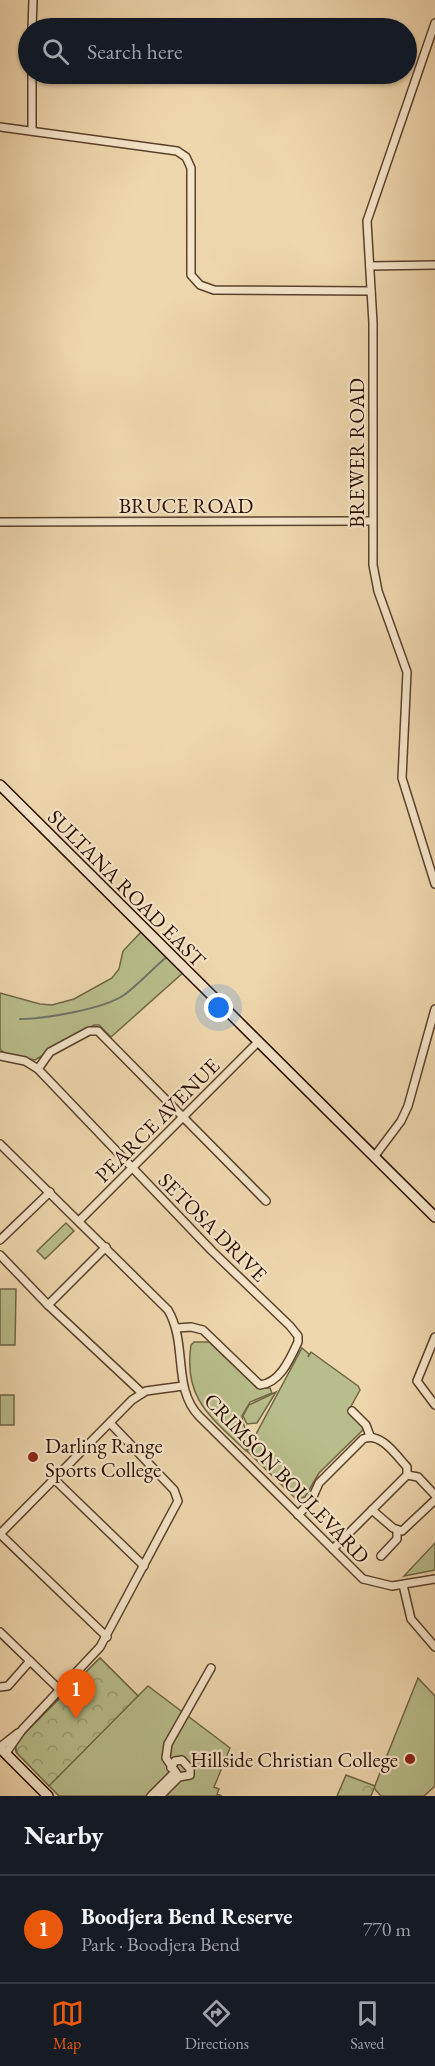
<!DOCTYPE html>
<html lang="en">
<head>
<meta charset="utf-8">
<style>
  body { margin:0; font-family:"EB Garamond",serif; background:#20242c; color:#f1f3f6 }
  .you { position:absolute; left:219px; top:1008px; width:21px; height:21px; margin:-15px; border:4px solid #fff; border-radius:50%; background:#1a73e8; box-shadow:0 0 0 9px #1a73e833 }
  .badge { display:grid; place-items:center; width:39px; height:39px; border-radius:50%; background:#ea580c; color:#fff; font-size:20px; font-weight:700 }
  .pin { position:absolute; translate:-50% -50px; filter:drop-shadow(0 2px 3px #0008) }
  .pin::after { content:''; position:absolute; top:32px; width:21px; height:18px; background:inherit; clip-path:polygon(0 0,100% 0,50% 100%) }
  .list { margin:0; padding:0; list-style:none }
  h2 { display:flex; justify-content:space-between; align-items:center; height:78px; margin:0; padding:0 24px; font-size:26px }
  h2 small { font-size:20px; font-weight:400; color:#9ea1a6 }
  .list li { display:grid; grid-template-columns:39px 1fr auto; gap:18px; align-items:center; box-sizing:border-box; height:108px; padding:0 24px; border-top:2px solid #363941 }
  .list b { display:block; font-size:22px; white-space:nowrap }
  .list p { margin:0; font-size:20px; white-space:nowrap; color:#9ea1a6 }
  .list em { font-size:20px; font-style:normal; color:#9ea1a6 }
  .icon { flex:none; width:33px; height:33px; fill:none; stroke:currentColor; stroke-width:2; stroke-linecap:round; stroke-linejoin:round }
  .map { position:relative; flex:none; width:435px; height:1796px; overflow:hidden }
  .search { position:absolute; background:#171b24; box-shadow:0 2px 4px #0004; left:18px; right:18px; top:18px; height:66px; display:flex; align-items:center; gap:15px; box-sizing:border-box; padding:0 21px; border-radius:33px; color:#9ea1a6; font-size:22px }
  .sheet { height:186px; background:#171b24 }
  nav { display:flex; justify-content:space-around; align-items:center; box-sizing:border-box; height:84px; border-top:2px solid #363941; background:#171b24; font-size:16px; color:#9ea1a6 }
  nav a { display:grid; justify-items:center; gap:3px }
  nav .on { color:#ea580c }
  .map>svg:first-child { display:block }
</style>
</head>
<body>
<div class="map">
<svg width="435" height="1796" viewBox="0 0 435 1796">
  <defs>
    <pattern id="forest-crowns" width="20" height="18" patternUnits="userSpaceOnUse" patternTransform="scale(1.5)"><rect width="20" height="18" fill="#b8be8b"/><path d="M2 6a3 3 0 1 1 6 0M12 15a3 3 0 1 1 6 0" fill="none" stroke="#9ea276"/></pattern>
  </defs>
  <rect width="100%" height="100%" fill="#efd7ad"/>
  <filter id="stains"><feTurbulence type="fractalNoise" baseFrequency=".00333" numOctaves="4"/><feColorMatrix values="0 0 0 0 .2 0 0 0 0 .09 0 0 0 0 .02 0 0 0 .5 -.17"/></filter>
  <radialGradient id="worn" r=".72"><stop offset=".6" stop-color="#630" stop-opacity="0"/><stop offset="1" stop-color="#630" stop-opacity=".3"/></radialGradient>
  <g fill="#b8be8b" stroke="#706646" stroke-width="1.5">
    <polygon points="143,930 185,971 111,1037 99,1025 94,1025 35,1060 5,1054 0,1049 0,993 40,1004 52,1005 74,999 112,978 119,969 123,951"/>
    <polygon points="66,1223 74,1231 45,1259 37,1251"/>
    <polygon points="0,1289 16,1289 15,1345 0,1345"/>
    <path d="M 194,1342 L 209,1342 L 257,1388 L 270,1388 L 272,1393 L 250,1402 L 242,1416 C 243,1430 253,1437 246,1451 C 211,1417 183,1399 191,1345 Z"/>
    <polygon points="302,1348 309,1354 308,1357 311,1352 358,1386 360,1390 349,1410 367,1426 319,1473 305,1497 296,1499 247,1451"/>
    <polygon points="276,1392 257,1423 247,1424 243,1416 249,1405"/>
    <rect x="0" y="1395" width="14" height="30"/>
    <polygon points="435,1543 435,1570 404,1576"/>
    <polygon points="100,1658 138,1696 148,1686 230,1748 214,1787 219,1789 217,1794 222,1796 59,1796 16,1752 15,1743"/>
    <polygon points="418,1678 435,1696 435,1786 424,1796 381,1796 374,1788"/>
  </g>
  <g fill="url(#forest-crowns)" stroke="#706646" stroke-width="1.5">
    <polygon points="100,1658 138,1696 49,1786 17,1753 15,1743"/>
    <polygon points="346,1775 375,1786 371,1796 337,1796"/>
  </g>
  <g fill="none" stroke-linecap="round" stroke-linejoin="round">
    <path stroke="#6d7569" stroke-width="2" d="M 20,1019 C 44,1019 104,1009 124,995 C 139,984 154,967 169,955"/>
    <g stroke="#5a402d" stroke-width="10">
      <g id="street">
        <polyline points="435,23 367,221 373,323 373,565 378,591 407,672 402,778 435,884"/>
        <polyline points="32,28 33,0"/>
        <polyline points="0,127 177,151 186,157 191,168 191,275 200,285 214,290 371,291"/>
        <polyline points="32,130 32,74"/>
        <polyline points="370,266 435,265"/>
        <polyline points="0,522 372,521"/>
        <path d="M 0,1056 L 25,1061 L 38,1069 L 212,1251 L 290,1326 L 298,1336 L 298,1342 C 290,1359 280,1383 260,1385 L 203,1330 L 191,1327 L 177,1328"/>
        <polyline points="38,1069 50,1052 89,1031 98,1031 266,1201"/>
        <path d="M 0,1144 L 168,1310 C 188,1344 172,1388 199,1416 L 363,1579 L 392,1586 L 435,1579"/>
        <polyline points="374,1157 401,1121 408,1106 435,1009"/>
        <polyline points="80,1220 257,1043"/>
        <polyline points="0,1240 50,1192"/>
        <polyline points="0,1255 48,1305 142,1393"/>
        <polyline points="48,1305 106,1247"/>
        <polyline points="435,1337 417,1381 435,1405"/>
        <polyline points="352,1411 366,1425 370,1436"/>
        <polyline points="407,1475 418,1477 435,1495"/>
        <polyline points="54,1479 144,1566"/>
        <polyline points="372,1510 393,1528 402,1531 435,1500"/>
        <path d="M 298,1515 L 311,1501 L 319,1483 L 363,1439 C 380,1431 396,1455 407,1467 L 407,1475 L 333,1549"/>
        <polyline points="381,1556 397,1539 397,1531"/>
        <polyline points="403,1585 411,1619 435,1647"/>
        <polyline points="0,1632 59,1689"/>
        <polyline points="107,1637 0,1534 132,1400 146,1391 183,1386"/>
        <polyline points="0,1687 8,1686 30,1661"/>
        <polyline points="0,1747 18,1733"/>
        <polyline points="6,1753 22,1730 100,1647 178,1501 174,1490 110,1423"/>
        <polyline points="179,1777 166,1758 168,1744 211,1668"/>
        <polyline points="151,1796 175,1772"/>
        <polyline points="160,1796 179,1777 190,1775 190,1769 182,1760 175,1761 171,1768"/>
      </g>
    </g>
    <g stroke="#290e02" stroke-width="12">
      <g id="secondary">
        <polyline points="0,785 435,1217"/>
        <polyline points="0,1748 48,1796"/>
      </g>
    </g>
    <use href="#street" stroke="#f5e5ca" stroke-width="7"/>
    <use href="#secondary" stroke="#f5e5ca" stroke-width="9"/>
  </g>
  <g fill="#8f2418" stroke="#f5e5ca" stroke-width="2">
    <circle cx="33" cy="1457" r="6"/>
    <circle cx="410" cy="1759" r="6"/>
  </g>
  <g text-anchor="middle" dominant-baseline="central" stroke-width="4.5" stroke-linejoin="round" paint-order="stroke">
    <g font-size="21" fill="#290e02" stroke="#f5e5ca">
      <text transform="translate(356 453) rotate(-90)">BREWER ROAD</text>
      <text x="186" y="505">BRUCE ROAD</text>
      <text transform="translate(127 888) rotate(45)">SULTANA ROAD EAST</text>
      <text transform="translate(157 1120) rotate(-45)">PEARCE AVENUE</text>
      <text transform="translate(213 1227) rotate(45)">SETOSA DRIVE</text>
      <text transform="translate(287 1478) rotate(46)">CRIMSON BOULEVARD</text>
    </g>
    <g font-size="21" fill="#290e02" stroke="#f5e5ca" text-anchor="start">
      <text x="45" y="1445">Darling Range<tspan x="45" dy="24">Sports College</tspan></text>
      <text x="398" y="1759" text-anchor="end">Hillside Christian College</text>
    </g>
  </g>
  <rect width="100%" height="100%" filter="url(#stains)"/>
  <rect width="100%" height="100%" fill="url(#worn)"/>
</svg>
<div class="you"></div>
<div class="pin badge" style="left:76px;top:1719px">1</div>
<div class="search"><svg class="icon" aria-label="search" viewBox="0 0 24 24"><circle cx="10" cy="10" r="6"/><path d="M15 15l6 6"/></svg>Search here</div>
</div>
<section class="sheet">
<h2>Nearby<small></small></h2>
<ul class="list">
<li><span class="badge">1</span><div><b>Boodjera Bend Reserve</b><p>Park · Boodjera Bend</p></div><em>770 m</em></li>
</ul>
</section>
<nav>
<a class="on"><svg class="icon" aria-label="map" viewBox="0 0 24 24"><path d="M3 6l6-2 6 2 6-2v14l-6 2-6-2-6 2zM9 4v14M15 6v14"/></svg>Map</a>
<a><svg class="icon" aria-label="directions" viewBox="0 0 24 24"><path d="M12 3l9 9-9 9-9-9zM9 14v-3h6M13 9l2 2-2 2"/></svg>Directions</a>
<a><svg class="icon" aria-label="saved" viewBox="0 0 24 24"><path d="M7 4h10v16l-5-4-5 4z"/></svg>Saved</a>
</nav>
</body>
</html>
